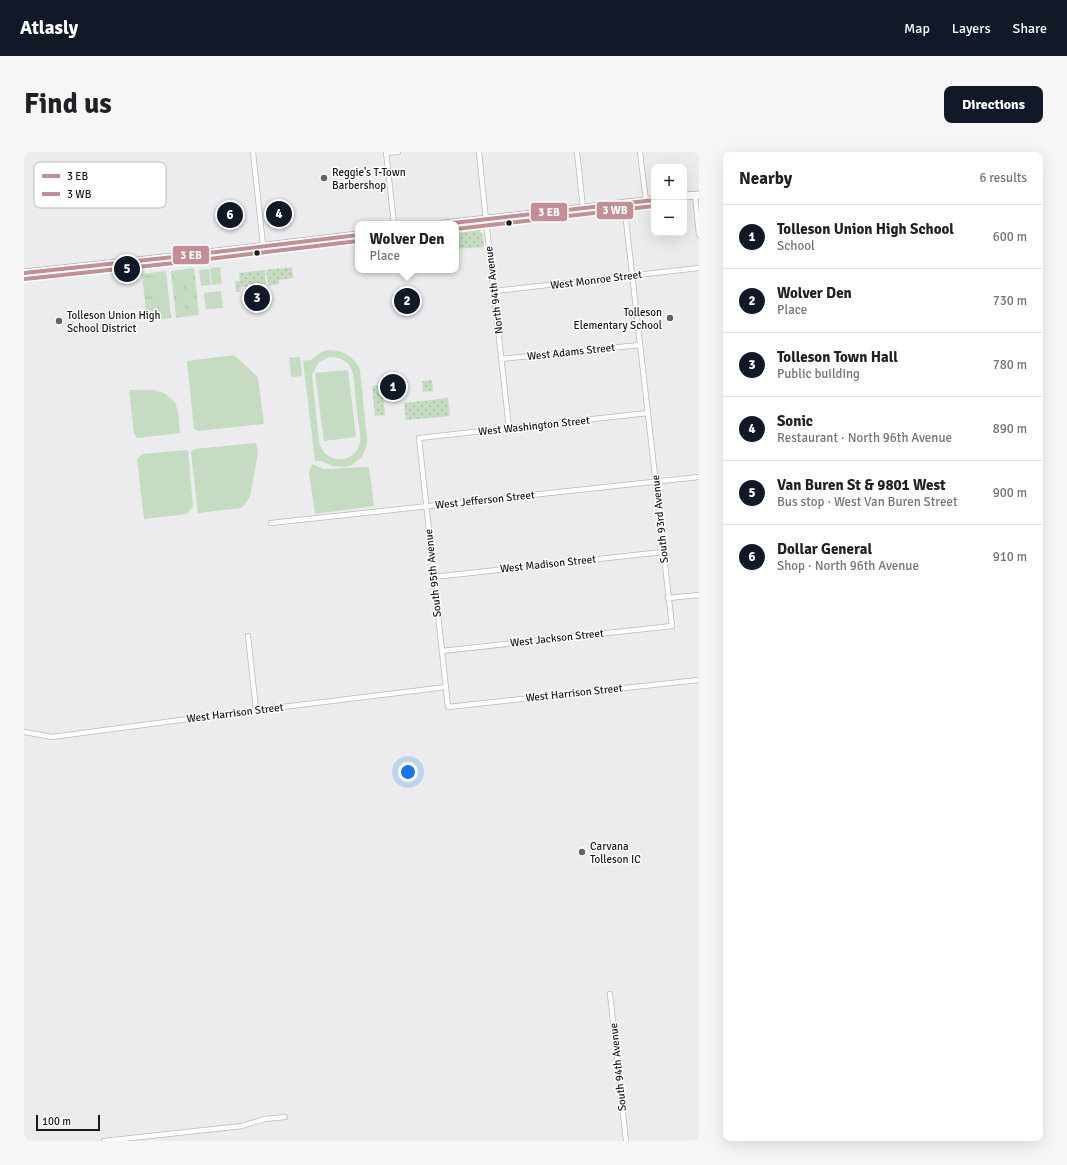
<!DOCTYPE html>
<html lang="en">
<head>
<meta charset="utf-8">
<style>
  body { margin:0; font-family:Signika,sans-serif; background:#f6f6f6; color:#202124 }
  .controls { position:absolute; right:12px; top:12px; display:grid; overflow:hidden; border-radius:8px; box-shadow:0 4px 16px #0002 }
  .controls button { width:36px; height:36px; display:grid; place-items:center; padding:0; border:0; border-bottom:1px solid #e0e0e0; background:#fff; color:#202124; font:20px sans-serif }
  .scale { position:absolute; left:12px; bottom:10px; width:64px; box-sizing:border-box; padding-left:4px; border:2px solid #1b191b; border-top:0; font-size:11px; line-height:14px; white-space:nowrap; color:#1b191b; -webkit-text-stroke:3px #fff; paint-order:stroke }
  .you { position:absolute; left:384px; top:620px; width:14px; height:14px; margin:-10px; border:3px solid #fff; border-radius:50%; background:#1a73e8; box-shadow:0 0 0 6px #1a73e833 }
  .badge { display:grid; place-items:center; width:26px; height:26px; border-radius:50%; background:#111827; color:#fff; font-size:13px; font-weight:700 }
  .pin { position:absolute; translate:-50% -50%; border:2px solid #fff; box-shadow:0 1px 4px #0006 }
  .popup { position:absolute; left:331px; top:69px; width:104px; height:52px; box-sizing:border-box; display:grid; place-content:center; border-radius:8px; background:#fff; filter:drop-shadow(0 1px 3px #0005); font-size:13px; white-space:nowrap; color:#757577 }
  .popup b { font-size:15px; color:#202124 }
  .popup::after { content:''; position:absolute; left:50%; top:100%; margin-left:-8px; border:8px solid transparent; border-top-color:#fff }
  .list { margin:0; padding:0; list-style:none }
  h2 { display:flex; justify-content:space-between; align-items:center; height:52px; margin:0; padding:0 16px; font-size:17px }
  h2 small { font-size:13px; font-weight:400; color:#757577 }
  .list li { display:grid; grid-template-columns:26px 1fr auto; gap:12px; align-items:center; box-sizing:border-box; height:64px; padding:0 16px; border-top:1px solid #e0e0e0 }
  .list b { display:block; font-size:15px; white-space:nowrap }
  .list p { margin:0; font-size:13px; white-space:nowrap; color:#757577 }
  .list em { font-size:13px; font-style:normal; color:#757577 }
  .map { position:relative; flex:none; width:675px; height:989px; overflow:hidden; border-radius:8px }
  header { display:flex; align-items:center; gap:24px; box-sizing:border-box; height:56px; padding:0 20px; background:#111827; color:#fff }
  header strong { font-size:19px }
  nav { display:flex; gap:22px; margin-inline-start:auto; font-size:14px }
  .intro { display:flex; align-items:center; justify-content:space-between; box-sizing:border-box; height:96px; padding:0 24px }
  h1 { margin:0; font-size:28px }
  .button { padding:10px 18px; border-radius:8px; background:#111827; color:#fff; font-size:14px; font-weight:700 }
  main { display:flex; gap:24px; padding:0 24px }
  aside { flex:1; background:#fff; border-radius:8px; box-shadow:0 4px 16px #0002 }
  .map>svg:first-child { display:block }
</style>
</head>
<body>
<header>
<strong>Atlasly</strong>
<nav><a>Map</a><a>Layers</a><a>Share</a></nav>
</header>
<div class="intro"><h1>Find us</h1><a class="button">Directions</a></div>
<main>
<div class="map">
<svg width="675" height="989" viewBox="0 0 675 989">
  <defs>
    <pattern id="grass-dots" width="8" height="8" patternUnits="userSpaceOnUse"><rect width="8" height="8" fill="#c5dcc3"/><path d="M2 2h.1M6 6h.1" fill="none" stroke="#a9bca7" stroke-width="1.8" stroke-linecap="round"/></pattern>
    <pattern id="park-tufts" width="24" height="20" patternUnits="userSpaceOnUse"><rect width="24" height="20" fill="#c5dcc3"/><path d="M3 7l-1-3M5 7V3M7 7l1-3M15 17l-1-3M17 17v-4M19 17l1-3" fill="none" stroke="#a9bca7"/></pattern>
  </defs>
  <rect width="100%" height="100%" fill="#ecebed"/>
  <g fill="url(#grass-dots)">
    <polygon points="455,78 459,83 460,95 432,97 432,81"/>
    <polygon points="268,115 269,126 255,128 255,132 244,134 242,118"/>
    <polygon points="241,118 242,132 224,132 224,134 217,135 217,140 212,140 211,129 216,129 215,121"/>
    <polygon points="408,228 409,239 399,240 398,229"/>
    <polygon points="358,233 361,263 351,264 348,234"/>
    <polygon points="424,246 426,264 382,268 380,251"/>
  </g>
  <g fill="url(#park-tufts)">
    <polygon points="170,116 175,163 152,166 147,119"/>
    <polygon points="142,119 147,166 123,169 118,122"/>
  </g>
  <g fill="#c5dcc3" fill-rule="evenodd">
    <polygon points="196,115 198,132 188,133 186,116"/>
    <polygon points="185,117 187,133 177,134 175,118"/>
    <polygon points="161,121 168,121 169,136 162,137"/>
    <polygon points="157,122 159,137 152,138 150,123"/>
    <polygon points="132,124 139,124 141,139 134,140"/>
    <polygon points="129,125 130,140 123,141 122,126"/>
    <polygon points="197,139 199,156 182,157 180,141"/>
    <polygon points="170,144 172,159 165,160 163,145"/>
    <polygon points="160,145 161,160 154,161 153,146"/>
    <polygon points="142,147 143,162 136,163 135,148"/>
    <polygon points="131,148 133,164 126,164 124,149"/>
    <path d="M 303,198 C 318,198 329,203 336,218 L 343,286 L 343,292 L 338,305 L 328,313 L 321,315 L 309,314 L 297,309 L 291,309 L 279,209 L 286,208 L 286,209 L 296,201 ZM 305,205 C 317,205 326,209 329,222 C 331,237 332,253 334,268 C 335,275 337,283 336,290 C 332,313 300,313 295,290 L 288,222 L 295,210 Z"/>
    <polygon points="210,203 234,225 240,272 174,279 170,277 163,209"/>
    <polygon points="276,205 278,224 267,225 265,206"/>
    <polygon points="324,218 332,285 300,289 291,221"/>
    <polygon points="105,238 130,238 140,241 151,250 154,260 156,281 113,286 110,281"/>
    <polygon points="232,291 234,301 226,344 222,351 217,356 174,361 167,301 170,297"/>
    <polygon points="164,298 169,354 163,362 120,367 113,307 118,302"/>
    <polygon points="288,312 299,317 345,315 350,354 291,362 285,321"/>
  </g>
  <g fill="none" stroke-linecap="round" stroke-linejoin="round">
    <g stroke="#bcbbbc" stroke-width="6">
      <g id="street">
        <polyline points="229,0 239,93"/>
        <polyline points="362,0 370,72"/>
        <polyline points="455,0 463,78 485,276"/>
        <polyline points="553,0 559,56"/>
        <polyline points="616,0 622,49"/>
        <polyline points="362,1 374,0"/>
        <polyline points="671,43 675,83"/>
        <polyline points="470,139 675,116"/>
        <polyline points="477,207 616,193"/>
        <polyline points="624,261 395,286 424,555 675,528"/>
        <polyline points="247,371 675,325"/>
        <polyline points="409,425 639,400"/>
        <polyline points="644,446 675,443"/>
        <polyline points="224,484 232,558"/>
        <polyline points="418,499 648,474 600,51"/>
        <polyline points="0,580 28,585 202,562 422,535"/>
        <polyline points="586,842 602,989"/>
        <polyline points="80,989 218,974 241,967 261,965"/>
      </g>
    </g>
    <g stroke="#bcbbbc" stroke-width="9">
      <g id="primary">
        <polyline points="660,44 675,43"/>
        <polyline points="420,72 630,48"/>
        <polyline points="0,121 159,104 334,83"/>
      </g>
    </g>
    <use href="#street" stroke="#fcfcfc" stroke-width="4.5"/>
    <use href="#primary" stroke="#fcfcfc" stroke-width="7"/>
    <g stroke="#fff" stroke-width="7">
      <g id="bus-1">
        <polyline points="420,72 630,48"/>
        <polyline points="0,121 159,104 334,83"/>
      </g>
    </g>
    <g stroke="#fff" stroke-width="7">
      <g id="bus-2">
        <polyline points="432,77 630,54"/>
        <polyline points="1,127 160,110 334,89"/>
      </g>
    </g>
    <use href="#bus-1" stroke="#c18f95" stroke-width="4"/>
    <use href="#bus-2" stroke="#c18f95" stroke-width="4"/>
  </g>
  <g fill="#646264" stroke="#fff" stroke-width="1.5">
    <circle cx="300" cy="26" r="4"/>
    <circle cx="646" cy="166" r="4"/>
    <circle cx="35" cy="169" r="4"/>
    <circle cx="558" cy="700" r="4"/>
  </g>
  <g fill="#1b191b" stroke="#fff" stroke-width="1.5">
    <circle cx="485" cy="71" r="3.5"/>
    <circle cx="233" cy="101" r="3.5"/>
  </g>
  <g text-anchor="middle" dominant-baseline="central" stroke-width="3" stroke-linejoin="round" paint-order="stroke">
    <g font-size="11" fill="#1b191b" stroke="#fff" text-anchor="start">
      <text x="308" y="20">Reggie's T-Town<tspan x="308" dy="13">Barbershop</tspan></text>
      <text x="638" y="160" text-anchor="end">Tolleson<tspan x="638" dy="13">Elementary School</tspan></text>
      <text x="43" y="163">Tolleson Union High<tspan x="43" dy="13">School District</tspan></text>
      <text x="566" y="694">Carvana<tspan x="566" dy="13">Tolleson IC</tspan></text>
    </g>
    <g font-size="11" fill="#1b191b" stroke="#fff">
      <text transform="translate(572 128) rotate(-7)">West Monroe Street</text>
      <text transform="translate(470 138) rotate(-97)">North 94th Avenue</text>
      <text transform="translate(547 200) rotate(-6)">West Adams Street</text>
      <text transform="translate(510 274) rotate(-6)">West Washington Street</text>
      <text transform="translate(461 348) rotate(-6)">West Jefferson Street</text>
      <text transform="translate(636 367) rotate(-96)">South 93rd Avenue</text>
      <text transform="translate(524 412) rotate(-6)">West Madison Street</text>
      <text transform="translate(409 421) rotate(-96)">South 95th Avenue</text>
      <text transform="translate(533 486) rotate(-6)">West Jackson Street</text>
      <text transform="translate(550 541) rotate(-6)">West Harrison Street</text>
      <text transform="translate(211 561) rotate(-7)">West Harrison Street</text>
      <text transform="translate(594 915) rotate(-96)">South 94th Avenue</text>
    </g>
  </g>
  <rect x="10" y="10" width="132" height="46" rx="6" fill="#fff" stroke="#bbbabb" stroke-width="1"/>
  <rect x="18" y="22" width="18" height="4" fill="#c18f95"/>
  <rect x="18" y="40" width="18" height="4" fill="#c18f95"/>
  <g font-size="11" fill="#1b191b">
    <text x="43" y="28">3 EB</text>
    <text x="43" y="46">3 WB</text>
  </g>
  <g stroke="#fff" stroke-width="1.5">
    <rect x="572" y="49" width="38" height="19" rx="4" fill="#c18f95"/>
    <rect x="506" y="50" width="38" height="20" rx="4" fill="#c18f95"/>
    <rect x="148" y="93" width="38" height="20" rx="4" fill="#c18f95"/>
  </g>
  <g font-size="11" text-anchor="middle" font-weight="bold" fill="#fff">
    <text x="591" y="62">3 WB</text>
    <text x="525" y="64">3 EB</text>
    <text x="167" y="107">3 EB</text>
  </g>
</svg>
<div class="controls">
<button>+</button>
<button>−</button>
</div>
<div class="scale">100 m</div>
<div class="you"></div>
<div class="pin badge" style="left:369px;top:235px">1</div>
<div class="pin badge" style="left:383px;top:149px">2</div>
<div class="popup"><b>Wolver Den</b>Place</div>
<div class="pin badge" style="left:233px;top:146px">3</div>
<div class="pin badge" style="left:255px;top:62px">4</div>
<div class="pin badge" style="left:103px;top:117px">5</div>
<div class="pin badge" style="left:206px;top:63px">6</div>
</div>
<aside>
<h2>Nearby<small>6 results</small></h2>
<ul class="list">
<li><span class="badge">1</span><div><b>Tolleson Union High School</b><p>School</p></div><em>600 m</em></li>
<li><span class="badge">2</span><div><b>Wolver Den</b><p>Place</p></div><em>730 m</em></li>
<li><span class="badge">3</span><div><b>Tolleson Town Hall</b><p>Public building</p></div><em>780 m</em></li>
<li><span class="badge">4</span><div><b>Sonic</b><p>Restaurant · North 96th Avenue</p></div><em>890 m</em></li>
<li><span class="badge">5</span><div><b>Van Buren St &amp; 9801 West</b><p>Bus stop · West Van Buren Street</p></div><em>900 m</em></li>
<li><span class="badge">6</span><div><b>Dollar General</b><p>Shop · North 96th Avenue</p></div><em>910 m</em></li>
</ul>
</aside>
</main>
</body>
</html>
